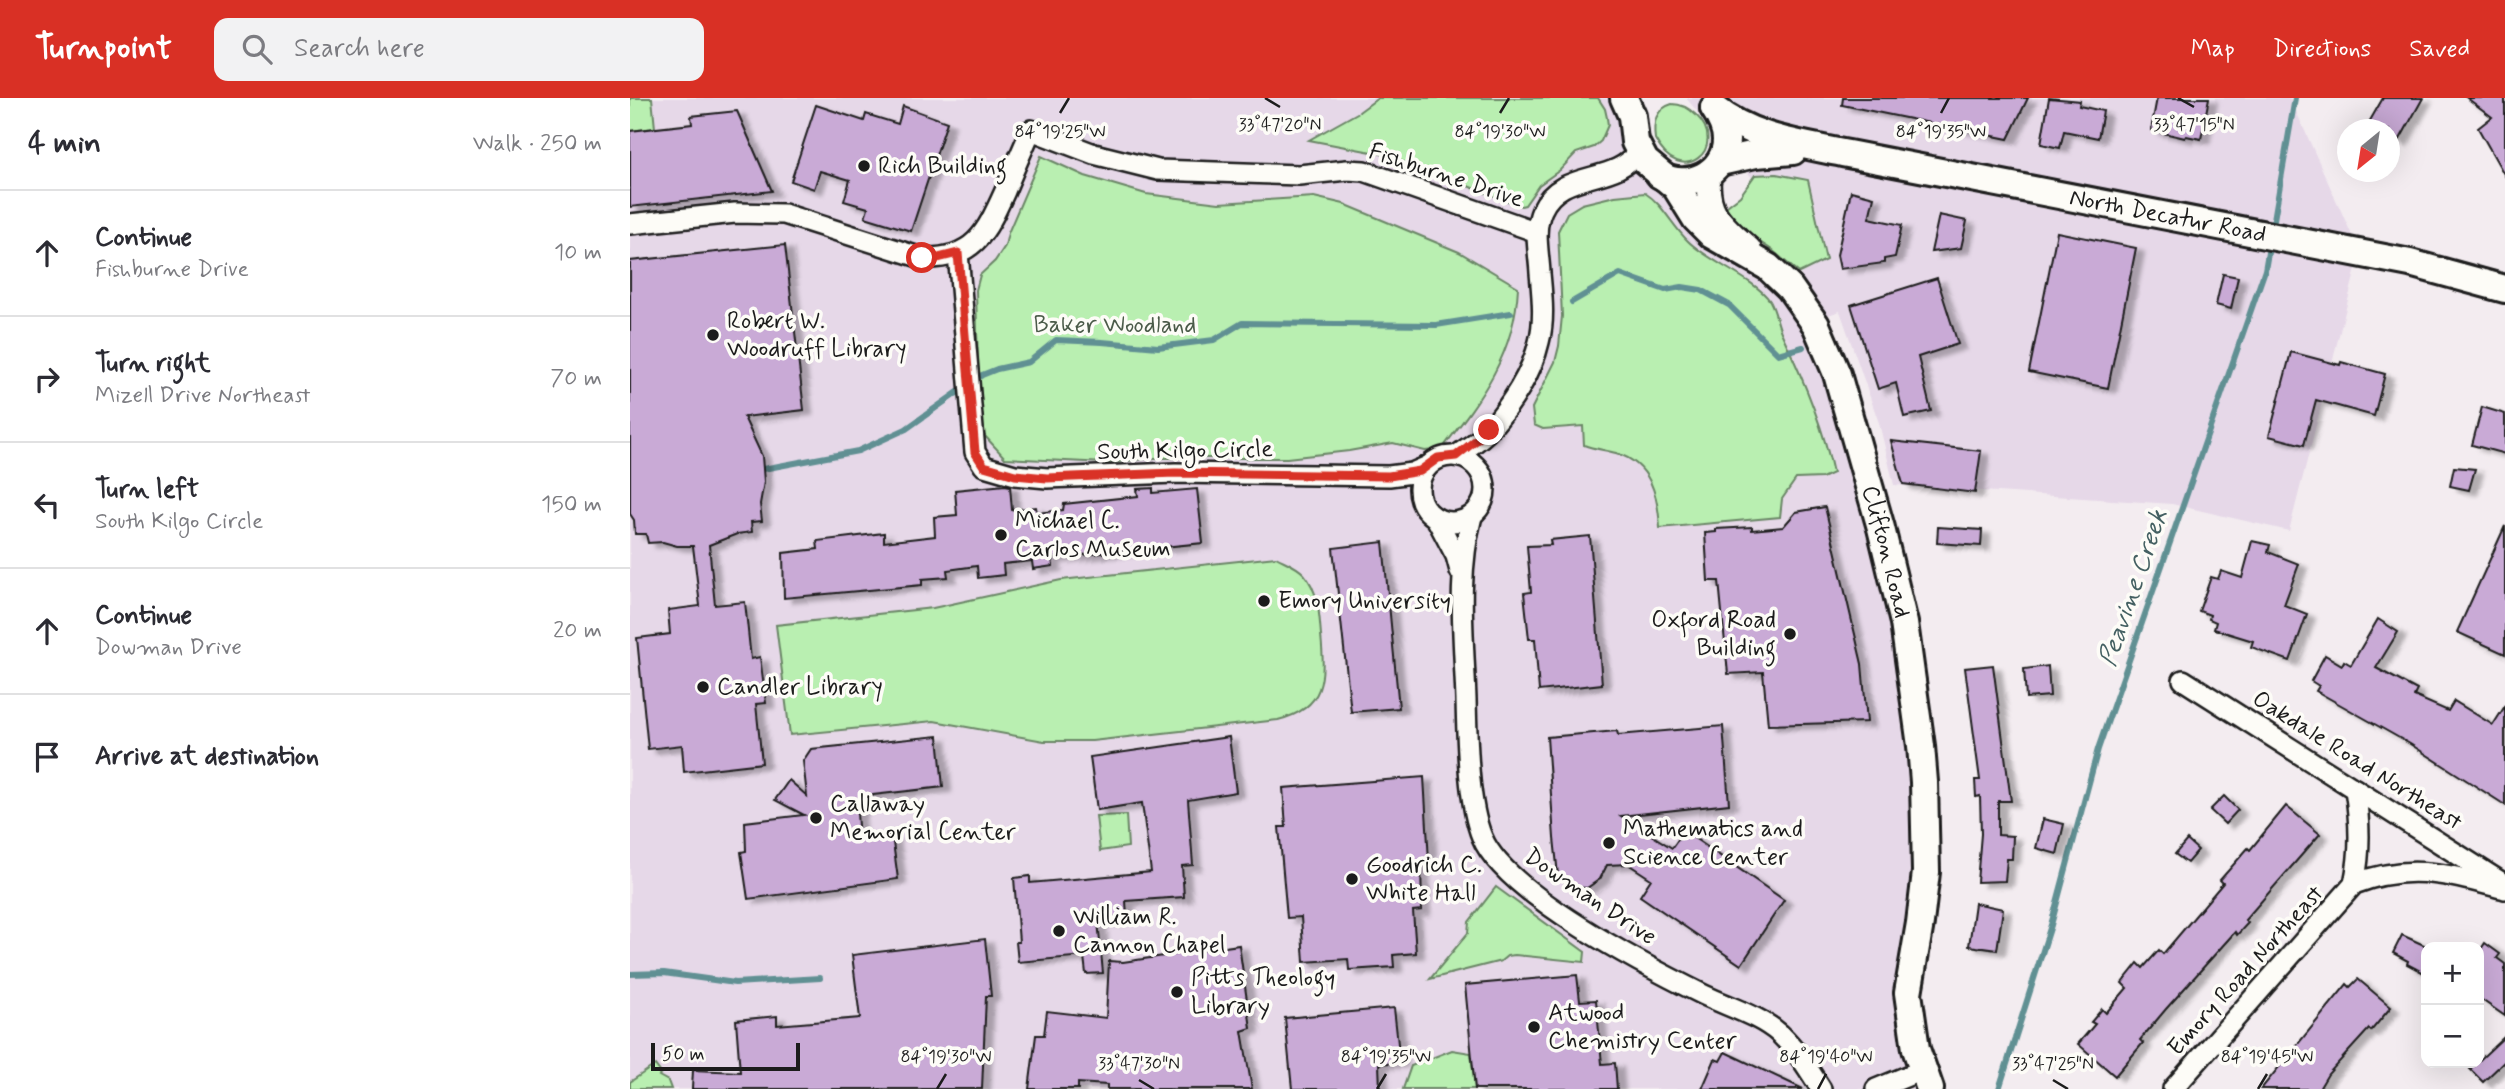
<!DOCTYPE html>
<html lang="en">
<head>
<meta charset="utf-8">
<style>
  body { margin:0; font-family:Mynerve,sans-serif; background:#f2f2f3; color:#2b2b33 }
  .controls { position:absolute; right:21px; bottom:21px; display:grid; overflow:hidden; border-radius:14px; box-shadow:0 7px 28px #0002 }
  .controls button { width:63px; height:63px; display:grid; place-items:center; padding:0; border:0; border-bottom:2px solid #e1e1e2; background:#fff; color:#2b2b33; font:35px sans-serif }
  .compass { position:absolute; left:1707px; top:21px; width:63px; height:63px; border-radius:50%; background:#fff; box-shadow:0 7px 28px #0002; rotate:210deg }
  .scale { position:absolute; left:21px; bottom:18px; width:149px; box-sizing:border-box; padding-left:7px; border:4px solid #1c1c1c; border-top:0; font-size:19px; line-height:24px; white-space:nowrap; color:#1c1c1c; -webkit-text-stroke:5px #fdfcf7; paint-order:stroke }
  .stop { position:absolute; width:21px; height:21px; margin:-16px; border:5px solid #d93025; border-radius:50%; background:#fff }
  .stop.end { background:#d93025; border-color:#fff; box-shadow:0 2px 7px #0008 }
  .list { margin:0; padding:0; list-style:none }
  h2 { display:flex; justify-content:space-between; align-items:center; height:91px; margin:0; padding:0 28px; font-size:30px }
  h2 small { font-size:23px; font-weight:400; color:#7c7c81 }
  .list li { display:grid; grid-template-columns:46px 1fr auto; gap:21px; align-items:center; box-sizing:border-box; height:126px; padding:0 28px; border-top:2px solid #e1e1e2 }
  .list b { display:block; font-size:26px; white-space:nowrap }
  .list p { margin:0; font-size:23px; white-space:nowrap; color:#7c7c81 }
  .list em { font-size:23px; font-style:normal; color:#7c7c81 }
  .icon { flex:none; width:38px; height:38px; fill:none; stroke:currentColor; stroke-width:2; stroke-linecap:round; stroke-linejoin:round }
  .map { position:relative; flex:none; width:1875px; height:991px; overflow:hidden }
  header { display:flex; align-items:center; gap:42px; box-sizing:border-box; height:98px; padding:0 35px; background:#d93025; color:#fff }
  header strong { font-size:33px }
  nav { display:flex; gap:38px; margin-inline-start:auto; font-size:24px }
  .search { width:490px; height:63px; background:#f2f2f3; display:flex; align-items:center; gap:18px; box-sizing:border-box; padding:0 24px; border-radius:14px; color:#7c7c81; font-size:26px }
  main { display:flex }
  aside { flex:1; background:#fff }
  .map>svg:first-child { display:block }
</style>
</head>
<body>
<header>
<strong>Turnpoint</strong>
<div class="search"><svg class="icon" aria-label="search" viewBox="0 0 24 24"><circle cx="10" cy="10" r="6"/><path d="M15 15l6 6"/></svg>Search here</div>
<nav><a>Map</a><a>Directions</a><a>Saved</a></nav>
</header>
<main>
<aside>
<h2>4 min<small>Walk · 250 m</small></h2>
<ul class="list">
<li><svg class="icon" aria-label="ahead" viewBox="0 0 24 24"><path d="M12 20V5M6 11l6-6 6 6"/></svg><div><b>Continue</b><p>Fishburne Drive</p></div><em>10 m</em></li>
<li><svg class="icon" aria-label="right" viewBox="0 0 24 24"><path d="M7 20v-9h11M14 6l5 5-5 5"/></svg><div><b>Turn right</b><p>Mizell Drive Northeast</p></div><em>70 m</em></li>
<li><svg class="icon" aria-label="left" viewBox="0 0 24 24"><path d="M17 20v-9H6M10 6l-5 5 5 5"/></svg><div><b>Turn left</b><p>South Kilgo Circle</p></div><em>150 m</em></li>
<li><svg class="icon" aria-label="ahead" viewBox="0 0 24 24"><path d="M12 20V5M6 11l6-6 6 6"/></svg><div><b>Continue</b><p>Dowman Drive</p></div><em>20 m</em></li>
<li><svg class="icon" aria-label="arrive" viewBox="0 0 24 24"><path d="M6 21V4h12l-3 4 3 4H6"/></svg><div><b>Arrive at destination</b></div></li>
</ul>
</aside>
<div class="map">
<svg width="1875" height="991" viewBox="0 0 1875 991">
  <defs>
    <filter id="shadow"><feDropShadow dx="8" dy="4.5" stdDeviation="2" flood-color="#0004"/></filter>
  </defs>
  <rect width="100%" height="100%" fill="#f3ecf0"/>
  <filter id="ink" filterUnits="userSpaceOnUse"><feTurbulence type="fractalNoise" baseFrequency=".0143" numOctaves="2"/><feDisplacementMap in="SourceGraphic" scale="14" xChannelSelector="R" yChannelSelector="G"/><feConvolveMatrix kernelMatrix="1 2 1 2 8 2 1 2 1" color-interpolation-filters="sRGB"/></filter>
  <g filter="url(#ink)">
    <g fill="#e6d8e8">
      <polygon points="0,0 994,0 1003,36 1191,238 1291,648 1284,856 1300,991 0,991"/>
      <polygon points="1056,0 1660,0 1730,155 1659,433 1542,406 1264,387 1249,325 1210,213 1198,217 1174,183 1124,82"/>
    </g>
    <g fill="#b9efb1" stroke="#6a8666" stroke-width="2">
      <polygon points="0,0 22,0 25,30 0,33"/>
      <polygon points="748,0 968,0 975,11 977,20 978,27 971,43 964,49 946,55 930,72 909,87 895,107 891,108 752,56 679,42 729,14"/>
      <path d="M 1042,6 C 1051,6 1059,10 1066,17 C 1100,49 1051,92 1025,41 C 1023,25 1025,11 1042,6 Z"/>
      <path d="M 411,58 L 455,78 L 516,96 L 589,105 L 684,99 L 714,106 L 829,154 L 888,189 C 885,256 852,299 812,351 L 795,353 L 763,345 L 719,353 L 657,360 L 524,360 L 477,365 L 375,360 L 354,337 L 348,271 L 346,192 L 350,177 L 365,163 L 375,148 L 378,135 Z"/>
      <polygon points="1146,76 1178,82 1196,162 1169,175 1142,152 1110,131 1093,111 1110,98 1125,77"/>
      <path d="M 1015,95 C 1033,106 1042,128 1058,143 C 1079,164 1125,181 1140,203 C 1145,212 1147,224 1151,234 C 1172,278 1193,327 1203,375 L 1192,380 L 1166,381 L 1152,401 L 1150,419 L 1030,430 C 1028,397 1021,366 986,355 C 976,352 964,351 954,347 L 953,328 L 913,331 L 904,327 L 902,310 L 925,264 L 929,248 L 932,218 L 928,133 L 937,115 L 952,106 L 985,98 Z"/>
      <path d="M 646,459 C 655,464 667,468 674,476 C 689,494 689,515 691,537 C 695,580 696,610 648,622 L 462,643 L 414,643 L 304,623 L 160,637 L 146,527 L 303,510 L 431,482 Z"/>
      <polygon points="496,717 498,749 470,753 466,718"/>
      <polygon points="866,789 955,854 954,864 885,857 877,858 871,863 800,881 838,835 839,824"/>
      <polygon points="822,952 841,955 845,991 773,991 781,968"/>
      <polygon points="25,967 31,975 29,978 38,983 41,991 0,991 0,984"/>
    </g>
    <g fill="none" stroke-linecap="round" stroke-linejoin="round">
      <g stroke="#609093" stroke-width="6">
        <polyline points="1642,133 1665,0"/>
        <polyline points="942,204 990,176 1035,192 1052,189 1071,192 1099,207 1148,256 1173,249"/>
        <polyline points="133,371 228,353 276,331 352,277 367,271 399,264 426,242 472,244 528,249 584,242 612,225 806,227 881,215"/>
        <polyline points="0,876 34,875 105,885 190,880"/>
        <polyline points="1369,991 1421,827 1468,651 1635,172 1640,143"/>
      </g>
    </g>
    <g fill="#c9aad6" stroke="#1c1c1c" stroke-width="2" filter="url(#shadow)">
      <polygon points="1213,0 1398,0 1378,41 1212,7"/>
      <polygon points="1419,0 1450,3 1449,8 1473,13 1468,40 1434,33 1430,50 1411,46"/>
      <polygon points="1527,0 1579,0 1571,41 1556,38 1555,40 1521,32"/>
      <polygon points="1753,0 1793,0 1769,43 1760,37 1760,32 1749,32 1738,26"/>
      <polygon points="1837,0 1875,0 1875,78 1848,30 1862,19"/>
      <polygon points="186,7 234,23 236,16 268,26 273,8 317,24 281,133 235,119 238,110 214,103 220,82 190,73 184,91 161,83"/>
      <polygon points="107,13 142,93 0,109 0,33 62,26 61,18"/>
      <polygon points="1221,93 1244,99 1239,120 1272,127 1265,159 1254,161 1254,165 1210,171 1207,157"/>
      <polygon points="1309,117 1337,123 1331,150 1301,154"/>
      <polygon points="1427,134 1506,150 1478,290 1399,274"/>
      <polygon points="155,147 174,312 114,319 132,358 134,384 130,406 132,423 121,424 122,434 107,436 79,447 85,507 115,504 121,561 130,559 136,605 126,606 132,665 54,674 52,647 18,651 7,540 40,536 38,512 70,508 63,448 47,448 33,444 18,445 16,436 5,436 4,422 0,416 0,163"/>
      <polygon points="1593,176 1608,179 1601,211 1586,207"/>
      <polygon points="1307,180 1328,246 1288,259 1301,313 1274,319 1266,285 1248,291 1221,207"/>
      <polygon points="1661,254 1710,267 1711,264 1755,276 1744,318 1686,302 1674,347 1639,338"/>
      <polygon points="1852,309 1875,316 1875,356 1842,347"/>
      <polygon points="1261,343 1351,353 1345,395 1273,386"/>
      <polygon points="1824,369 1845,371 1839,392 1820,388"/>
      <polygon points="375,387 380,388 382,412 406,409 407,415 433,412 434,406 508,398 507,391 523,390 523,395 567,391 573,445 422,460 423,468 403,471 402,463 373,466 374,477 348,480 347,468 317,472 318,479 292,481 292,487 154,500 153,455 188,451 187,443 254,435 254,444 305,438 304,419 327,417 325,392"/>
      <polygon points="1195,409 1232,566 1237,624 1138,627 1133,574 1098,576 1089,483 1078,483 1075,435 1086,434 1086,431 1122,429 1122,432 1153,429 1166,414"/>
      <polygon points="1875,428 1875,556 1827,534"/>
      <polygon points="1308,429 1352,432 1351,448 1307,445"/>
      <polygon points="960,438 972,586 909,593 905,541 899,541 894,495 901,494 897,448 921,447 920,442"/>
      <polygon points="1622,443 1640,447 1638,454 1669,466 1654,507 1677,516 1660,563 1621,549 1623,543 1584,531 1586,524 1579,521 1580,517 1569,513 1581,479 1588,481 1591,473 1612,480"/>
      <polygon points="753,444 769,610 721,614 703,450"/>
      <polygon points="1748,521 1768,534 1746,570 1787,592 1784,598 1818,613 1824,603 1863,627 1875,608 1875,707 1780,646 1686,593 1689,588 1681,583 1695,557 1712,567 1714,563 1721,567"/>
      <polygon points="1363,567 1381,703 1368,703 1368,737 1383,738 1382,761 1377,761 1375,783 1347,784 1351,736 1350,698 1346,699 1345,682 1350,682 1335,570"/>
      <polygon points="1418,568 1420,598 1396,600 1394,571"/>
      <polygon points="1093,628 1099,706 991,718 1042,750 1054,733 1154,802 1111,867 1010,798 1021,781 998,766 977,767 970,781 957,790 941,789 928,777 924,740 917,639 987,633 988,637"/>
      <polygon points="308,638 313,689 243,697 227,715 229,741 262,737 268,781 118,801 111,754 116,753 115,724 174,717 145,702 159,682 177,698 173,663 181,651"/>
      <polygon points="599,639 606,694 558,702 563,767 552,768 554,799 496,803 497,818 485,819 486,822 468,823 473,875 456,876 454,858 388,864 386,844 389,844 384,780 400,778 400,785 521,774 512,705 467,712 460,659"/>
      <polygon points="794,679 799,763 791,764 792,812 783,813 786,855 763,857 764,869 719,872 718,861 674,864 671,819 657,820 649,729 656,729 653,690"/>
      <polygon points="1594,698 1608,712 1595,726 1580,712"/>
      <polygon points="1656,708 1690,736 1615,822 1618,825 1607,837 1605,834 1536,911 1510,942 1513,945 1485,978 1448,946 1465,926 1461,924 1472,911 1476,915 1497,890 1492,885 1508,865 1513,870 1529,852 1533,856 1593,785 1590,782 1618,750 1620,752"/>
      <polygon points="1413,721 1434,726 1427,756 1406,750"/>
      <polygon points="1557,742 1568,752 1557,765 1545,756"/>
      <polygon points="1345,805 1373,811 1367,852 1339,848"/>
      <polygon points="1772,837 1796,848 1796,876 1777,866 1778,863 1763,855"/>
      <polygon points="355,841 361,898 356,898 352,991 62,991 63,972 110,974 106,922 147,918 147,927 230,920 222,857"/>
      <polygon points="1855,845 1870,856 1867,860 1875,866 1875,918 1849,900 1849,854"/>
      <polygon points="609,847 621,930 612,933 622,991 477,991 477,987 448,985 448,991 399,991 406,937 414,937 417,913 476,920 479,863 493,864"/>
      <polygon points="947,877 950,903 966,902 972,966 985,965 987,991 845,991 835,887"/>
      <polygon points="1728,881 1761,909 1741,933 1739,931 1698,976 1689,991 1631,991 1717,886 1720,889"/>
      <polygon points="764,910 770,964 749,966 750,991 662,991 655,920"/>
      <polygon points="1875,938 1875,963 1853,984 1840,971"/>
      <polygon points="1095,954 1173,991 1072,991 1085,961 1090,963"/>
    </g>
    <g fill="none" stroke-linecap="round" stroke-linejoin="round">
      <g stroke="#1c1c1c" stroke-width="24">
        <g id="minor">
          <path d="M 0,126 L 105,115 L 154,116 L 292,160 C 344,162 356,135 375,93 C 383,73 392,53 401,32 L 464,56 L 528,72 L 669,77 L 717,72 L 734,73 L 907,134"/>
          <polyline points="328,155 345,354 354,368 385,377 417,380 545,375 759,378 782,375 798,368"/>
          <circle cx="822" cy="391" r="33"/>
          <path d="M 826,358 C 838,349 851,342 860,331 C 881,307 902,275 909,244 C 915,222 912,197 910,175 C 909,154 903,132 912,112 C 931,70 986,88 1008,53"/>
          <path d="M 842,418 C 826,478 834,541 836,602 C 837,640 838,706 852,739 C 874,795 1019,870 1074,897 C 1099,909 1130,918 1150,936 C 1167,952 1179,972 1191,991"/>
          <polyline points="806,420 826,458 830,473"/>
          <polyline points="1553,582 1871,784"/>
          <path d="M 1724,786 C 1731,753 1730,724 1725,691"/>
          <polyline points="1246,991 1292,972"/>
          <path d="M 1543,991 L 1724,786 C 1780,764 1820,777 1875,791"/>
        </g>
      </g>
      <g stroke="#1c1c1c" stroke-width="28">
        <path id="tertiary" d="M 1079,76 C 1074,115 1093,127 1119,151"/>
      </g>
      <g stroke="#1c1c1c" stroke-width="32">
        <g id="secondary">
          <path id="s1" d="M 994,0 L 1002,18 L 1005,44 L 1015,63 L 1046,89 L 1066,121 L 1082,137 L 1138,169 L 1160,190 L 1186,227 L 1207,276 L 1251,430 L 1274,525 L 1291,648 L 1294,684 L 1296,774 L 1290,825 L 1278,895 L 1286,951 L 1300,991"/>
          <path id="s2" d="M 1084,10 C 1122,41 1171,46 1218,56 L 1780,165 L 1875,191"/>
          <polyline points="1090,64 1126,56 1163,53"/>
          <path d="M 1030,77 C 1057,94 1096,75 1096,42 C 1096,30 1090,19 1084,10"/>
        </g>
      </g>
      <use href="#minor" stroke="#fdfcf7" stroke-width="19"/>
      <use href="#tertiary" stroke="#fdfcf7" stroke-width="23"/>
      <use href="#secondary" stroke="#fdfcf7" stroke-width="26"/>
    </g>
  </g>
  <g fill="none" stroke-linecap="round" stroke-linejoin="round" filter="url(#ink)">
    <polyline stroke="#d93025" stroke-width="9" points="292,160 308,160 328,155 345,354 354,368 385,377 417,380 545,375 759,378 790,373 808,360 826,358 859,332"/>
  </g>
  <path fill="none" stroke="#1c1c1c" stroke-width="2.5" d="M 635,0 L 650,9M 1548,0 L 1564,9M 430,15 L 439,0M 870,15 L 879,0M 1311,15 L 1319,0M 509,982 L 524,991M 1423,982 L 1438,991M 307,991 L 316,976M 747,991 L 756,976M 1188,991 L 1196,976M 1628,991 L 1637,976"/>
  <g fill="#1c1c1c" stroke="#fdfcf7" stroke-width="2.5">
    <circle cx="234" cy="68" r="7"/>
    <circle cx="83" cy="237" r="7"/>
    <circle cx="371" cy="437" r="7"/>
    <circle cx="634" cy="503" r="7"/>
    <circle cx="1160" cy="536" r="7"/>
    <circle cx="73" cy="589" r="7"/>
    <circle cx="186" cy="720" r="7"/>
    <circle cx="979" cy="745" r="7"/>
    <circle cx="722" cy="781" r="7"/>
    <circle cx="429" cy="833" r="7"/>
    <circle cx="547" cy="894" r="7"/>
    <circle cx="904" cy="929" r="7"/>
  </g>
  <g text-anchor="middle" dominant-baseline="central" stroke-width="7" stroke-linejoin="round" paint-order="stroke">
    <g font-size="24" fill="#1c1c1c" stroke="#fdfcf7" text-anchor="start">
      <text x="248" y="68">Rich Building</text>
      <text x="97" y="223">Robert W.<tspan x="97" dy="28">Woodruff Library</tspan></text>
      <text x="385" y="423">Michael C.<tspan x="385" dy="28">Carlos Museum</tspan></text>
      <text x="648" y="503">Emory University</text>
      <text x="1146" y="522" text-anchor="end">Oxford Road<tspan x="1146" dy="28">Building</tspan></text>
      <text x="87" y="589">Candler Library</text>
      <text x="200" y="706">Callaway<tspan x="200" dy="28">Memorial Center</tspan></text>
      <text x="993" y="731">Mathematics and<tspan x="993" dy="28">Science Center</tspan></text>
      <text x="736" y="767">Goodrich C.<tspan x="736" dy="28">White Hall</tspan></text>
      <text x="443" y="819">William R.<tspan x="443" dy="28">Cannon Chapel</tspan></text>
      <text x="561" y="880">Pitts Theology<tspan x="561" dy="28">Library</tspan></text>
      <text x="918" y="915">Atwood<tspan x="918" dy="28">Chemistry Center</tspan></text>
    </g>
    <g font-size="24" fill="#1c1c1c" stroke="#fdfcf7">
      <text transform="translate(816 78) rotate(18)">Fishburne Drive</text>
      <text stroke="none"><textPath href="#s2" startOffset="469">North Decatur Road</textPath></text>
      <text transform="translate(555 353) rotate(-1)">South Kilgo Circle</text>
      <text stroke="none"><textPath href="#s1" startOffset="546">Clifton Road</textPath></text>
      <text transform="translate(1727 663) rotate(32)">Oakdale Road Northeast</text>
      <text transform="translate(960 799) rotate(34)">Dowman Drive</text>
      <text transform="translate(1616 873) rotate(-48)">Emory Road Northeast</text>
    </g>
    <g font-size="24" fill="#4b5b49" stroke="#fdfcf7">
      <text x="485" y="227">Baker Woodland</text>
    </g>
    <g font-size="26" font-style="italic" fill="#446062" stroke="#fdfcf7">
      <text transform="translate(1504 490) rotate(-71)">Peavine Creek</text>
    </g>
  </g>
  <g font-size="18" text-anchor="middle" fill="#1c1c1c" stroke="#fdfcf7" stroke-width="7" stroke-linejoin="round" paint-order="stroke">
    <text x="650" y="32">33°47'20"N</text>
    <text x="1564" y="32">33°47'15"N</text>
    <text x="430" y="39">84°19'25"W</text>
    <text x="870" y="39">84°19'30"W</text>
    <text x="1311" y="39">84°19'35"W</text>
    <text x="316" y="964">84°19'30"W</text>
    <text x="756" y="964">84°19'35"W</text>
    <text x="1196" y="964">84°19'40"W</text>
    <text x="1637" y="964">84°19'45"W</text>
    <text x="509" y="971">33°47'30"N</text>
    <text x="1423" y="971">33°47'25"N</text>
  </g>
</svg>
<div class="controls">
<button>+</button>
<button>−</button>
</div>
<svg class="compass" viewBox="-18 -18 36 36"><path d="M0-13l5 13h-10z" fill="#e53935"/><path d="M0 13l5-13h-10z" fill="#7c7c81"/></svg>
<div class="scale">50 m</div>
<div class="stop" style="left:292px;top:160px"></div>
<div class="stop end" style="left:859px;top:332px"></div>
</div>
</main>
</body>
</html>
